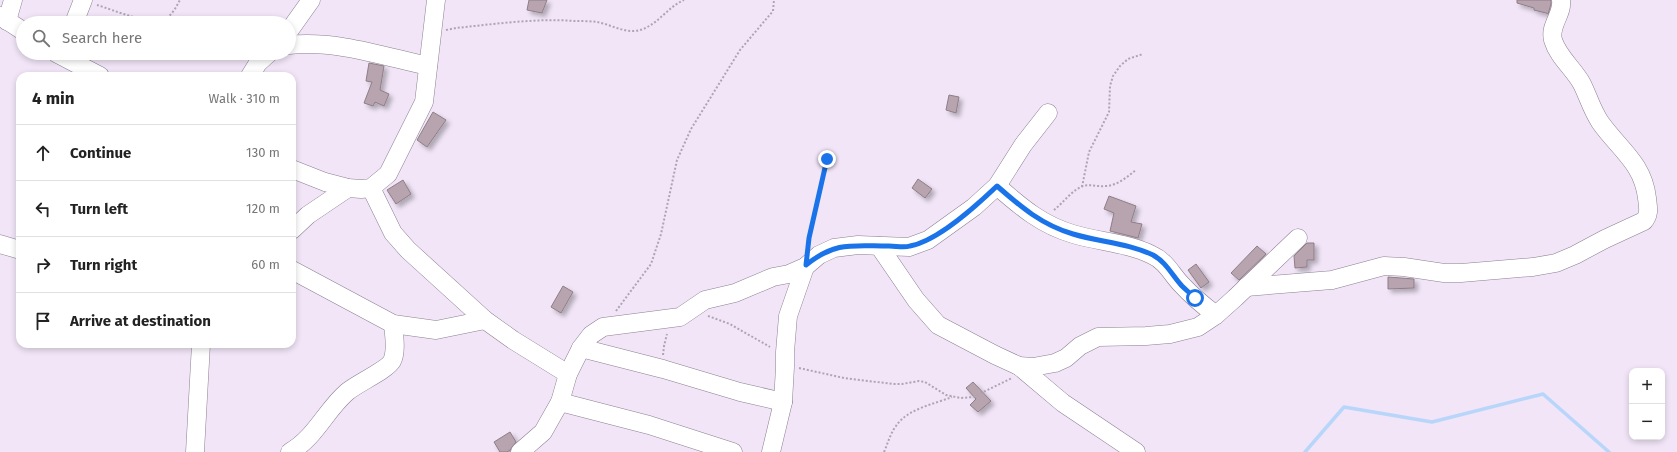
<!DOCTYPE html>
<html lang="en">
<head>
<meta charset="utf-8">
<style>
  body { margin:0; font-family:"Fira Sans",sans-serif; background:#f2f2f2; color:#222 }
  .controls { position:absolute; right:12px; bottom:12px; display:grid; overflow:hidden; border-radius:8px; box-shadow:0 2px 6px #0003 }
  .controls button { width:36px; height:36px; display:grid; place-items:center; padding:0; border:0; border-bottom:1px solid #e0e0e0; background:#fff; color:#222; font:20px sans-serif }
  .stop { position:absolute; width:12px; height:12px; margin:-9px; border:3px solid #1a73e8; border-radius:50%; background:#fff }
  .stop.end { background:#1a73e8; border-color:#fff; box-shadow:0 1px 4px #0008 }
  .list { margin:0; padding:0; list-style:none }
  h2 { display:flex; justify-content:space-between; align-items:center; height:52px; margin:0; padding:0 16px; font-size:17px }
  h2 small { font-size:13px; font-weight:400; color:#767676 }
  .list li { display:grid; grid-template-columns:26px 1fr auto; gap:12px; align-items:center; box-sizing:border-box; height:56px; padding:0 16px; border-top:1px solid #e0e0e0 }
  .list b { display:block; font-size:15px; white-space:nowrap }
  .list em { font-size:13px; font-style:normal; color:#767676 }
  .icon { flex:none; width:22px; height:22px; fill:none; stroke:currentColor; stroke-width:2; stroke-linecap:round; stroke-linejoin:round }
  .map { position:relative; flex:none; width:1677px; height:452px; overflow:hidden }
  .search { position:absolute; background:#fff; box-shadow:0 2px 6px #0003; left:16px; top:16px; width:280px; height:44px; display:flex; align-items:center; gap:10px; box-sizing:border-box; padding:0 14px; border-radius:22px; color:#767676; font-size:15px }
  .panel { position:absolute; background:#fff; box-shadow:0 2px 6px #0003; left:16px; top:72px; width:280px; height:276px; border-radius:12px }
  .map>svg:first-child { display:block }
</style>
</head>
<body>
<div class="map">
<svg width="1677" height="452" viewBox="0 0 1677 452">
  <defs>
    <filter id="shadow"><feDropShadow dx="3.5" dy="3.5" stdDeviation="2" flood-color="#0004"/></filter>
  </defs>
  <rect width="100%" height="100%" fill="#f1e5f7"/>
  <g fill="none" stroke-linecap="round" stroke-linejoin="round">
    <polyline stroke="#b7d6fa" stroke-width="3.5" points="1305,452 1344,407 1432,422 1543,394 1609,452"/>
  </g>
  <g fill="#b7a4ae" stroke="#8f7d87" filter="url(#shadow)">
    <polygon points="529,0 547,0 542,13 527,10"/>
    <polygon points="1517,0 1551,0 1551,4 1548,14 1546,13 1534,10 1534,8 1517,3"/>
    <polygon points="369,63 384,66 380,90 389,94 384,106 375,102 373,106 364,103 372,82 366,81"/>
    <polygon points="949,95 959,97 956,113 946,110"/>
    <polygon points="433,112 446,120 427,147 417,140"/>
    <polygon points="918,179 932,189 925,198 912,188"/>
    <polygon points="403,180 411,194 396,204 387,190"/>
    <polygon points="1109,196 1136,206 1131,222 1142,224 1138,238 1110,231 1114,213 1104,209"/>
    <polygon points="1307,243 1314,243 1314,260 1307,260 1307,267 1295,268 1294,256"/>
    <polygon points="1257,246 1266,254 1239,280 1231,273"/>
    <polygon points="1196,264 1209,282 1201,288 1188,270"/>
    <polygon points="1388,277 1414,279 1414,288 1388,289"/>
    <polygon points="563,286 573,292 561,313 551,307"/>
    <polygon points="973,382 991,401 978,412 970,405 976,399 966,388"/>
    <polygon points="510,432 516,442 510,450 507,452 500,452 494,442"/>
  </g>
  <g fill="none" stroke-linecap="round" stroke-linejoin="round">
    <g stroke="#8b8191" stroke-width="19">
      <g id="minor">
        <polyline points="0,16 23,31"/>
        <polyline points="7,21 13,0"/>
        <polyline points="74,23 83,0"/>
        <polyline points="289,31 311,0"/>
        <path d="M 289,45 C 336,40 383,56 428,66"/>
        <polyline points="56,53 100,76"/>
        <polyline points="250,76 258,63 269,53"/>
        <polyline points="292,169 325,182 348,188 361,189 371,188 388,174 424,102 436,0"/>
        <path d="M 997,186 C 1021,207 1042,225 1073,234 C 1099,242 1128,243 1152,255 C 1166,261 1172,275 1182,285 C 1192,296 1204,306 1216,315"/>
        <polyline points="371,188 393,233 408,250 485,320 513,340 568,374"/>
        <polyline points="292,230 308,215 348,188"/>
        <polyline points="0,244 20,250"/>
        <polyline points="879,246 916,300 938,325 995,355 1019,366 1033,367 1055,363 1066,358 1080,346 1098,337 1146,336 1170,334 1198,327 1216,315 1235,298 1298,238"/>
        <polyline points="292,270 393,324 436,330 485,320"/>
        <path d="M 1246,287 L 1332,280 L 1384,266 L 1404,267 L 1444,273 L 1461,273 L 1533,267 L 1556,263 L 1575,255 L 1605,239 L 1644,221 C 1650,214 1648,207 1647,198 C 1643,163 1619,149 1600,122 C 1592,110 1588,96 1582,84 C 1574,69 1558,57 1553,40 C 1549,25 1563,15 1561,0"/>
        <polyline points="581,348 663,369 740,392 783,402"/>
        <polyline points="1019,366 1063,403 1136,452"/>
        <polyline points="560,402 649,425 733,452"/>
        <polyline points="195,452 201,344"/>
        <path d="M 290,452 C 315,438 326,410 347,392 C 356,384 387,370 392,361 C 397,351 394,335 393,324"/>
        <polyline points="520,452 543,432 560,402 568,374 581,348 591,335 603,327 680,317 705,300 735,293 773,277 789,274 805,267 819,255 834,248 858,245 909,247 928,240 974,207 997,186 1023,145 1048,113"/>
        <polyline points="771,452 783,402 785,367 785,352 788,316 805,267"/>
      </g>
    </g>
    <g stroke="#aea4b2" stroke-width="2" stroke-dasharray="2 2" stroke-linecap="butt">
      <path d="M 97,5 C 114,10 147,25 164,19 C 172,16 176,7 180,0"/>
      <path d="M 446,30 L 456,28 C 495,24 536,18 575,21 C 582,21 590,21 597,22 C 609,24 622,32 635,31 C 655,29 667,7 684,0"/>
      <polyline points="1082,187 1089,152 1109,112 1110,86 1113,76 1120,66 1128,59 1143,54"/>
      <path d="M 1054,210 C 1063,203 1072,190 1083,186 C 1091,184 1098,187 1105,186 C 1117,186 1127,177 1136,170"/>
      <polyline points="808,244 827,159"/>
      <polyline points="616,311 651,264 661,234 677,160 691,129 740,50 773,11 774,0"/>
      <polyline points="708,316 730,324 770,347"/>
      <polyline points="663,355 664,346 667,334"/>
      <polyline points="799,368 844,378 893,384 902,384 919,381 925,382 946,395 961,398 973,397 1012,378"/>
      <path d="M 884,452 C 888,443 890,434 896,426 C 907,409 934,404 952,397"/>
    </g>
    <use href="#minor" stroke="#fff" stroke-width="18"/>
  </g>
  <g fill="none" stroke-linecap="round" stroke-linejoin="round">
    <path stroke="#1a73e8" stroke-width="5" d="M 827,159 L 809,238 L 806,265 C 836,241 853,246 889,246 C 896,246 904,248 910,246 C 938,241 976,206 997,186 C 1021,207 1042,225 1073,234 C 1099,242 1128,243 1153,255 C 1166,262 1172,275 1182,286 C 1186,290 1191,294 1195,298"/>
  </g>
</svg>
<div class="controls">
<button>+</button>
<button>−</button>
</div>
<div class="stop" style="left:1195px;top:298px"></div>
<div class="stop end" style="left:827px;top:159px"></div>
<div class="search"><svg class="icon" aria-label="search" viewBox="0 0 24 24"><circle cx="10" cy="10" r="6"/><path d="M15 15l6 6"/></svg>Search here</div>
<section class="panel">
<h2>4 min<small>Walk · 310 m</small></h2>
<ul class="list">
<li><svg class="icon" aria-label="ahead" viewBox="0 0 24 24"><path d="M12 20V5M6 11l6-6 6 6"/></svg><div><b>Continue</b></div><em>130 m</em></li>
<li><svg class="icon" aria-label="left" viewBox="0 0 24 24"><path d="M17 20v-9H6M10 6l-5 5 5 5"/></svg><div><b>Turn left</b></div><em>120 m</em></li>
<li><svg class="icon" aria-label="right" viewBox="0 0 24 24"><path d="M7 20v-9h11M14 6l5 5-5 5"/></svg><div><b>Turn right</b></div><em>60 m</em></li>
<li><svg class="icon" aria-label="arrive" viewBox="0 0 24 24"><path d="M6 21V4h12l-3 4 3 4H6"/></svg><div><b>Arrive at destination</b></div></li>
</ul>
</section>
</div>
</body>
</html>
